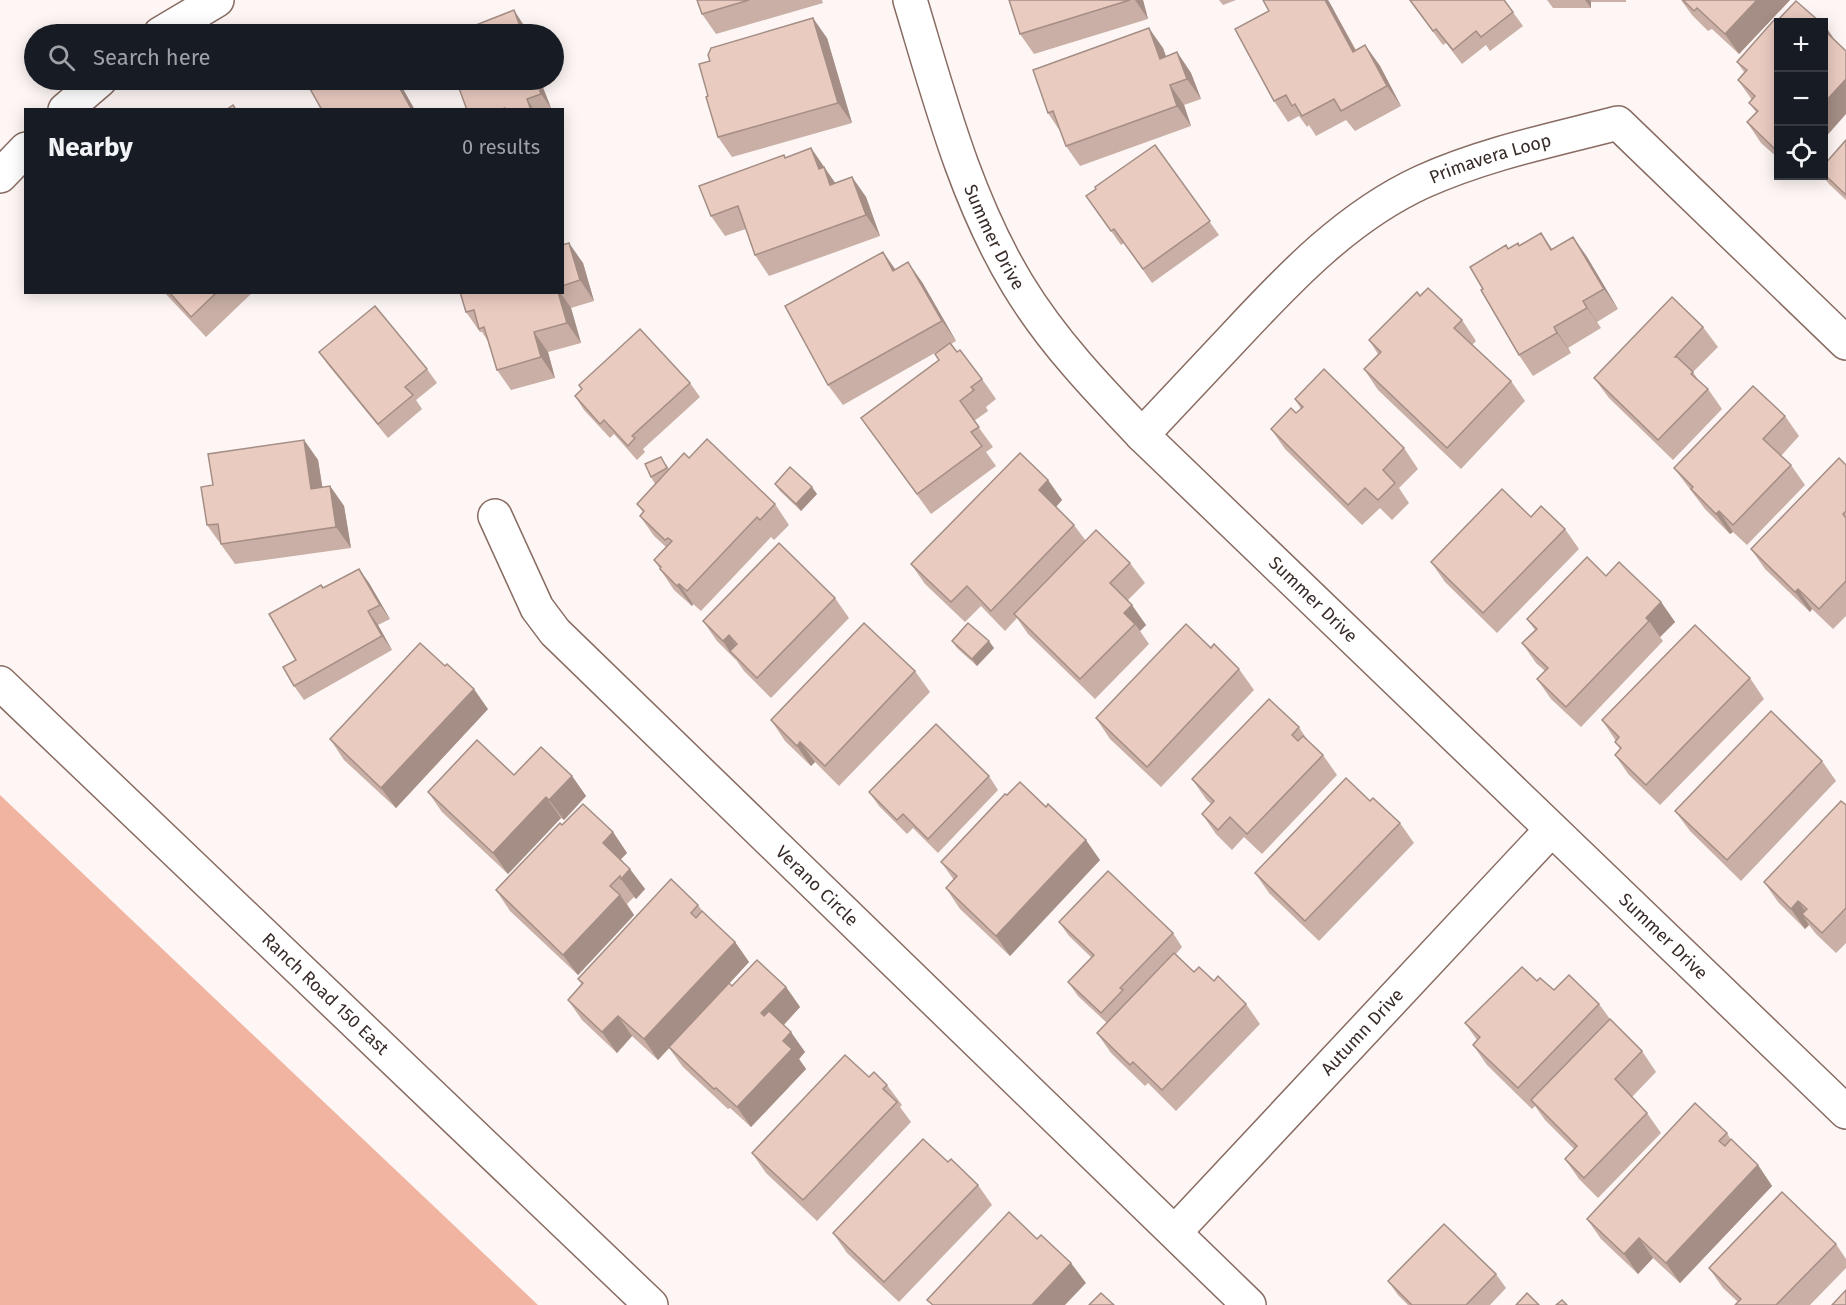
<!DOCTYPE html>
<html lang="en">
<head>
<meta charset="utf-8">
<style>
  body { margin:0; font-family:"Fira Sans",sans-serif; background:#20242c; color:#f1f3f6 }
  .controls { position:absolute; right:18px; top:18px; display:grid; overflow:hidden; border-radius:0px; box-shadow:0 3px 15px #0003 }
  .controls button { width:54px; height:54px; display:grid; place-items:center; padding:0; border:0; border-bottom:2px solid #363941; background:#171b24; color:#f1f3f6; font:30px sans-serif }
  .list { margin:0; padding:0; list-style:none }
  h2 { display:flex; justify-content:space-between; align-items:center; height:78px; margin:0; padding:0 24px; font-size:26px }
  h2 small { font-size:20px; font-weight:400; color:#9ea1a6 }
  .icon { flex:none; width:33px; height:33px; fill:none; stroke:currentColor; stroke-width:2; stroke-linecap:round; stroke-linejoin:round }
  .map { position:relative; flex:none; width:1846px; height:1305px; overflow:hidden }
  .search { position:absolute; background:#171b24; box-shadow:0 3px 15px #0003; left:24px; top:24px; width:540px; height:66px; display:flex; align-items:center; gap:15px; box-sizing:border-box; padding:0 21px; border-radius:33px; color:#9ea1a6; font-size:22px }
  .panel { position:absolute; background:#171b24; box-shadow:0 3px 15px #0003; left:24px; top:108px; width:540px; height:186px; border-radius:0px }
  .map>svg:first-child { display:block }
</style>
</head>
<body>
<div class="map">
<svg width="1846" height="1305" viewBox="0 0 1846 1305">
  <rect width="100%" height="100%" fill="#fdf6f4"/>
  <polygon fill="#f0b4a1" points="0,795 538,1305 0,1305"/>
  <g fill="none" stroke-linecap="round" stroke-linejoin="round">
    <g stroke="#886c63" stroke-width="36">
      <g id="minor">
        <path id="s1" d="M 910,0 C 939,96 965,198 1018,285 C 1052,341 1097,388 1142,435 L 1846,1112"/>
        <polyline points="160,34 217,0"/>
        <polyline points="65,110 100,80"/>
        <polyline points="0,176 26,149"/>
        <path id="s2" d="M 1142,435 C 1173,402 1205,368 1236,335 C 1290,277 1348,216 1422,182 C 1484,154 1552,140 1618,123 L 1846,343"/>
        <path id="s3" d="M 495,516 L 537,608 L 555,632 L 1249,1305"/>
        <path id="s4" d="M 1175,1232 L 1551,830"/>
      </g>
    </g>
    <g stroke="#886c63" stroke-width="36">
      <g id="secondary">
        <path id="s5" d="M 0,683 L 651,1305"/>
      </g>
    </g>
    <use href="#minor" stroke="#fff" stroke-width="33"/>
    <use href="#secondary" stroke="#fff" stroke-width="33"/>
  </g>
  <g fill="#c9afa5">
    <polygon points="697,0 822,0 823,3 716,34 702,14"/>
    <polygon points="1009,0 1143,0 1148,19 1034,54 1020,34"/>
    <polygon points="1219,0 1236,0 1223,5"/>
    <polygon points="1263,0 1328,0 1356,50 1365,45 1380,66 1401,106 1355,131 1346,120 1316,136 1309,125 1307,127 1299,116 1288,122 1274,101 1269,11"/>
    <polygon points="1409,0 1504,0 1523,26 1490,51 1486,45 1462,64 1446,43 1443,45"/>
    <polygon points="1547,0 1626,0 1626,2 1591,2 1591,8 1553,8"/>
    <polygon points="1681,0 1790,0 1739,54 1712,29 1708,31 1692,15"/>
    <polygon points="1776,22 1779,22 1779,159 1761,143 1747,122 1756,112 1749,103 1752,100 1738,80 1744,72 1737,62"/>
    <polygon points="523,24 527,34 474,34"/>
    <polygon points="827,38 852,123 732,157 718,137 708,96"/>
    <polygon points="1163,48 1166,57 1177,52 1191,73 1201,99 1184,105 1191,126 1080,166 1066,146 1060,131 1048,113"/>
    <polygon points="456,80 540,80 551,108 546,110 467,110"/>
    <polygon points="1846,140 1846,200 1829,184 1823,176 1824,165"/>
    <polygon points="1155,145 1219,235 1152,283 1124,243 1121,245 1086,196"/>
    <polygon points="811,148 835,183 852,177 866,197 880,236 769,276 755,255 746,229 725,236 711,216 786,158"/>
    <polygon points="1541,233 1553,250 1573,237 1587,257 1618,309 1597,322 1601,328 1568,348 1571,353 1533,376 1519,355 1508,249 1519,245"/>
    <polygon points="562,245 583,263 594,301 571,308 581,343 548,352 555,378 511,390 497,370 488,341 482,332 480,332 466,312 460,292 562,292"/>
    <polygon points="883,252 895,269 922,282 956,341 951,344 957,352 982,379 996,399 986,407 988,411 974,421 993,447 986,452 996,466 931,514 861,418 939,360 940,350 843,405 828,385"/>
    <polygon points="164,292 253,292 206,337"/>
    <polygon points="1420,296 1462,320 1476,341 1472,345 1511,381 1525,401 1461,469 1378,390 1364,369 1378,354 1369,340"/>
    <polygon points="1703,327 1718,347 1693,372 1699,381 1708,389 1722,409 1673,460 1609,398 1594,378"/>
    <polygon points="319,352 427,369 437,383 416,400 422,409 388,438 329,366"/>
    <polygon points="690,383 700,397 643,449 645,452 637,460 614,434 610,438 584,410 575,396"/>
    <polygon points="1295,399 1404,448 1418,469 1399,488 1409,503 1392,520 1380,508 1362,525 1285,449 1271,429 1296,413 1301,409"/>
    <polygon points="1785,416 1799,436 1781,456 1791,465 1805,485 1747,545 1733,532 1730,534 1705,509 1674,468"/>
    <polygon points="304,440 318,460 322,487 330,486 344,506 351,548 235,564 207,525 213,485"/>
    <polygon points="689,458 775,504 789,525 774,540 771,537 701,611 693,604 692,606 674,590 654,560 666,547 654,536 640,516 643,512 637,504 655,484 651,477 666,464 669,469"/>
    <polygon points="1846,465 1846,616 1833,629 1812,609 1810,612 1765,569 1751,549"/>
    <polygon points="1048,480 1062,500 1056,507 1074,525 1086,541 1130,563 1145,583 1127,601 1146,625 1140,631 1149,644 1095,699 1028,634 1017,618 1005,631 981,606 965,622 925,584 911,564"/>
    <polygon points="775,484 817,494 801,511 780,491"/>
    <polygon points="1531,517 1565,529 1579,549 1497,633 1445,582 1431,562"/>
    <polygon points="359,569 369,583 390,619 378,625 392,650 304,700 294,686 296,660 321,585 324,588"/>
    <polygon points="1606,576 1661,602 1675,622 1660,637 1663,641 1581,727 1551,699 1537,679 1545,671 1536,663 1522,643 1535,630 1527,619"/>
    <polygon points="835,598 849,618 771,698 744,671 737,661 717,641 703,621"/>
    <polygon points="952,641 994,648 977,666 957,648"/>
    <polygon points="1211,648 1239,669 1254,690 1161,787 1110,739 1096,718"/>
    <polygon points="915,671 930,692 839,786 815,762 811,766 785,741 771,720"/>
    <polygon points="1750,678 1764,699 1660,805 1629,775 1615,755 1620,749 1615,742 1616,741 1602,720"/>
    <polygon points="488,709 396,808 344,760 330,739"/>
    <polygon points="1299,727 1308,741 1323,755 1337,775 1262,854 1244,837 1232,850 1216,834 1202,814 1211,804 1206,799 1192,779"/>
    <polygon points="1822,761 1836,781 1741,881 1690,831 1675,811"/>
    <polygon points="514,775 572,776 586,796 564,820 561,818 508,874 442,812 428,792"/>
    <polygon points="989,776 998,790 938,853 913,828 907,834 879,806 869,792"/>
    <polygon points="1370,801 1400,823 1414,843 1319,941 1269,893 1255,873"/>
    <polygon points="1846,805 1846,943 1836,953 1816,934 1809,925 1805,929 1778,902 1764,882"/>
    <polygon points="562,825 613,832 627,853 621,859 645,889 636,899 634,897 627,904 634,915 578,975 510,911 496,890"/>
    <polygon points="1100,860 1010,956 960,909 946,888 954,880 941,862"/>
    <polygon points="698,905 704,913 735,942 749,962 729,984 732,986 786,987 800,1007 784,1025 805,1052 799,1059 806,1069 751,1127 730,1108 728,1109 683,1067 669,1048 658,1060 632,1036 617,1053 582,1020 568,1000 582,985 578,979"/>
    <polygon points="1059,922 1173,933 1182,947 1176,954 1194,972 1214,981 1246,1004 1260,1024 1176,1111 1148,1083 1145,1086 1111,1053 1097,1033 1107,1023 1078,996 1068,982 1092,958 1069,936"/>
    <polygon points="1537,981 1554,990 1599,1004 1610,1019 1642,1051 1656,1072 1632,1097 1647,1113 1661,1133 1598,1198 1579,1179 1565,1159 1574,1149 1545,1120 1535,1106 1532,1109 1487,1065 1473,1045 1477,1040 1465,1023"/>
    <polygon points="869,1077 887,1085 902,1105 900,1107 911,1122 817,1221 766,1173 752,1153"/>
    <polygon points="1727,1133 1731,1140 1758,1165 1772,1186 1680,1283 1653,1258 1638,1274 1601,1239 1587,1219"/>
    <polygon points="978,1185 992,1205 899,1302 847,1253 833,1233"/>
    <polygon points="1836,1244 1846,1259 1846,1268 1810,1305 1735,1305 1738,1302 1723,1288 1709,1268"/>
    <polygon points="1496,1274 1506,1288 1490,1305 1408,1305 1398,1295 1388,1281"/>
  </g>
  <g fill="#a48e86">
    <polygon points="1135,0 1143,0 1148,19"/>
    <polygon points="1325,0 1328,0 1331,5 1367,72 1353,52"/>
    <polygon points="1585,0 1590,0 1591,2 1591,8"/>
    <polygon points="1757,0 1790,0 1739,54 1725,34"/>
    <polygon points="514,10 523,24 527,34 525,34 521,29"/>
    <polygon points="813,18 827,38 852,123 838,103"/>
    <polygon points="1826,27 1840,48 1824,30"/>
    <polygon points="1149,28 1163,48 1174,79 1160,59"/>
    <polygon points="1365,45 1380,66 1401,106 1387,86"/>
    <polygon points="1177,52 1191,73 1201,99 1187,79"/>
    <polygon points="1846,79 1846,114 1824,139 1824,103"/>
    <polygon points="395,80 398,80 415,110 412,110"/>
    <polygon points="536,80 540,80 551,108 541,94"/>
    <polygon points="1170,85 1184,105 1191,126 1177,106"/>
    <polygon points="527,99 534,110 531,110"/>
    <polygon points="811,148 838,187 844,205 819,169"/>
    <polygon points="852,177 866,197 880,236 866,215"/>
    <polygon points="1573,237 1587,257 1618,309 1604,289"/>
    <polygon points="569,243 583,263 594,301 580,280"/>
    <polygon points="883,252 897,272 893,271"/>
    <polygon points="908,262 922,282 956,341 942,321"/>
    <polygon points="558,292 560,292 571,308 581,343 567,323"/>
    <polygon points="1583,301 1601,328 1587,308"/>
    <polygon points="1554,327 1568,348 1571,353 1557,333"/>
    <polygon points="534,332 548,352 555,378 541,357"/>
    <polygon points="304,440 318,460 326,509 311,489"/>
    <polygon points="1048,480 1062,500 1053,510 1039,490"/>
    <polygon points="330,486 344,506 351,548 336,527"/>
    <polygon points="812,487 817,494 801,511 796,504"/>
    <polygon points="1719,511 1733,532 1730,534 1716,514"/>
    <polygon points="359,569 369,583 390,619 380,605"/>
    <polygon points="679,584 693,604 692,606 677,586"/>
    <polygon points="1798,589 1812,609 1810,612 1795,592"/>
    <polygon points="1661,602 1675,622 1660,637 1649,621 1646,618"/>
    <polygon points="1132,605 1146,625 1140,631 1135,624 1124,613"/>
    <polygon points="368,611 378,625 392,650 382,636"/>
    <polygon points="729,635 743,655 730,652 723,641"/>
    <polygon points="989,641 994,648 977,666 972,659"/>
    <polygon points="474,689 488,709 396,808 381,788"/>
    <polygon points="800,742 815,762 811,766 797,746"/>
    <polygon points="572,776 586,796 564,820 549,800"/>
    <polygon points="546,797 561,818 508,874 493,853"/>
    <polygon points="613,832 627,853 617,863 603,843"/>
    <polygon points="1086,840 1100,860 1010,956 996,936"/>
    <polygon points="630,869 645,889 636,899 621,879"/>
    <polygon points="620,895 634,915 578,975 563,955"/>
    <polygon points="1798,901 1813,921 1802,914 1809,925 1805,929 1791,909"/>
    <polygon points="735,942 749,962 658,1060 644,1039"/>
    <polygon points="786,987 800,1007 776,1033 761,1013"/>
    <polygon points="618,1016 632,1036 617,1053 602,1032"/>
    <polygon points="791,1032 805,1052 799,1059 806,1069 751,1127 737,1107 783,1041"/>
    <polygon points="1758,1165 1772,1186 1680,1283 1666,1263"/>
    <polygon points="1639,1238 1653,1258 1638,1274 1624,1254"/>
    <polygon points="1071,1263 1086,1283 1065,1305 1032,1305"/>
  </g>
  <g fill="#eacbc0" stroke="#a48e86" stroke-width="1.5">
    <polygon points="697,0 749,0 702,14"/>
    <polygon points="1009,0 1130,0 1020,34"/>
    <polygon points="1263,0 1325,0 1353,52 1365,45 1387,86 1341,111 1334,99 1302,116 1295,104 1292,106 1286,95 1274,101 1235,29 1269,11"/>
    <polygon points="1410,0 1504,0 1513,12 1481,37 1476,31 1453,50 1436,29 1433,31"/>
    <polygon points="1683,0 1757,0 1725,34 1697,8 1694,11"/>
    <polygon points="1796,1 1820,22 1779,22 1778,152 1747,122 1758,111 1749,103 1755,96 1738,80 1747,70 1737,62 1774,20 1776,22"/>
    <polygon points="514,10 521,29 517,31 519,34 474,34 471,27"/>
    <polygon points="813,18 838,103 718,137 706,97 708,96 699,64 710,61 708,55 711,48"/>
    <polygon points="1149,28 1160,59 1177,52 1187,79 1170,85 1177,106 1066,146 1053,111 1048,113 1033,70"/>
    <polygon points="1824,30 1846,51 1846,79 1824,103"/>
    <polygon points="305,80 395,80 412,110 322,110"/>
    <polygon points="456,80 536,80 541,94 527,99 531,110 506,110 505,108 500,110 467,110"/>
    <polygon points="233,105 236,110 226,110"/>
    <polygon points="1846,140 1846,195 1824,174 1824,165"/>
    <polygon points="1155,145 1210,221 1143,269 1114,229 1111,231 1086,196 1096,189 1095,187"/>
    <polygon points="811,148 819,169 824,167 830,185 852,177 866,215 755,255 738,206 711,216 699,186 784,155 785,158"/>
    <polygon points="1541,233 1551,250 1573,237 1604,289 1583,301 1587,308 1554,327 1557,333 1519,355 1481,290 1483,289 1470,267 1506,245 1508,249 1518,243 1519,246"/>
    <polygon points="569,243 580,280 562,286 562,245"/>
    <polygon points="883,252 893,271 908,262 942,321 828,385 785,306"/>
    <polygon points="1428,288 1462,320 1454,328 1511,381 1447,448 1364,369 1381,352 1369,340 1417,292 1420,296"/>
    <polygon points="169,292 217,292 191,317"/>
    <polygon points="460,292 558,292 567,323 534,332 541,357 497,370 484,327 479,329 474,310 466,312"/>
    <polygon points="1672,297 1703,327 1675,357 1677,357 1693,372 1691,374 1708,389 1658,440 1594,378"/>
    <polygon points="375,306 427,369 405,387 413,395 378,424 319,352"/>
    <polygon points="640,329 690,383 632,436 635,438 628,446 604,420 600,424 575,396 582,389 579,385"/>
    <polygon points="950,343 957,352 960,350 982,379 971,387 974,390 960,401 979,427 971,432 982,446 917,494 861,418 939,360 935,354"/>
    <polygon points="1324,369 1404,448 1383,470 1395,483 1378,500 1365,488 1348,505 1271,429 1291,408 1296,413 1303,407 1295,399"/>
    <polygon points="1753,386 1785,416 1763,439 1791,465 1733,525 1719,511 1716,514 1691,489 1693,487 1674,468"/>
    <polygon points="707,439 775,504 760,520 757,517 687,591 679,584 677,586 660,569 661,567 654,560 672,541 668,538 665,540 640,516 644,511 637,504 684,453 689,458"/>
    <polygon points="304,440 311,489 330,486 336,527 221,544 218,524 207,525 201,487 213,485 208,454"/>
    <polygon points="1020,453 1048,480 1039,490 1074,525 991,611 967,586 951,602 911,564"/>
    <polygon points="661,457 667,468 651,477 645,464"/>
    <polygon points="1839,458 1846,465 1846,511 1843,514 1846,518 1846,581 1819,609 1798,589 1795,592 1751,549"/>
    <polygon points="790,467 812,487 796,504 775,484"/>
    <polygon points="1502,489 1531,517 1541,506 1565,529 1483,613 1431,562"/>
    <polygon points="1096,530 1130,563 1110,583 1132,605 1124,613 1135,624 1080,679 1014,614"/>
    <polygon points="779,543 835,598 757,678 730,651 737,644 729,635 723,641 703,621"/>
    <polygon points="1587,557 1606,576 1619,562 1661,602 1646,618 1649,621 1566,707 1537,679 1548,668 1522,643 1537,629 1527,619"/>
    <polygon points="359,569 380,605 368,611 382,636 294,686 283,667 296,660 269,614 321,585 323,588"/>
    <polygon points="864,623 915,671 825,766 800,742 797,746 771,720"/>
    <polygon points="968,623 989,641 972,659 952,641"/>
    <polygon points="1186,624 1211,648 1214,644 1239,669 1147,767 1096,718"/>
    <polygon points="1695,625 1750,678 1646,785 1615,755 1621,748 1615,742 1619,737 1602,720"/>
    <polygon points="420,643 445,666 447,664 474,689 381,788 330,739"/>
    <polygon points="1269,699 1299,727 1292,735 1298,741 1303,736 1323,755 1247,834 1230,817 1218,830 1202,814 1214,801 1192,779"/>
    <polygon points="1771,711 1822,761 1727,860 1675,811"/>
    <polygon points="936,724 989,776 928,839 903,814 897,820 869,792"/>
    <polygon points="477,740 514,775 541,747 572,776 549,800 546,797 493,853 428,792"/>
    <polygon points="1346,778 1370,801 1373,798 1400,823 1305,921 1255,873"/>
    <polygon points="1020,782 1046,807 1048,804 1086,840 996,936 946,888 957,876 941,862 1005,794 1007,795"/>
    <polygon points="1841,801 1846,805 1846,908 1822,933 1802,914 1807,909 1798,901 1791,909 1764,882"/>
    <polygon points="583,804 613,832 603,843 630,869 621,879 620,876 610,886 620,895 563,955 496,890 560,823 562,825"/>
    <polygon points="1108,871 1173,933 1120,988 1123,990 1101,1013 1068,982 1094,955 1059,922"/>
    <polygon points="671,879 698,905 691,913 696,918 702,911 735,942 644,1039 618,1016 602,1032 568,1000 583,983 578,979"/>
    <polygon points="1174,953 1194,972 1199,967 1214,981 1218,976 1246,1004 1162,1090 1133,1062 1130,1065 1097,1033"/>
    <polygon points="757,960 786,987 761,1013 764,1016 769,1011 791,1032 783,1041 792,1049 737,1107 716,1088 714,1089 669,1047 729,983 732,986"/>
    <polygon points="1522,967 1537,981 1540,978 1554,990 1569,975 1599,1004 1518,1088 1473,1045 1480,1037 1465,1023"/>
    <polygon points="1610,1019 1642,1051 1615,1079 1647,1113 1584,1178 1565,1159 1577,1146 1531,1100"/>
    <polygon points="845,1055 869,1077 874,1072 887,1085 883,1089 897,1102 803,1200 752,1153"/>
    <polygon points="1695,1103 1727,1133 1719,1141 1725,1146 1731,1139 1758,1165 1666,1263 1639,1238 1624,1254 1587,1219"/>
    <polygon points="923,1139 948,1162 951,1159 978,1185 884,1282 833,1233"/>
    <polygon points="1782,1192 1836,1244 1776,1305 1735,1305 1741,1299 1709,1268"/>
    <polygon points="1009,1212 1037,1239 1041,1235 1071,1263 1032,1305 933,1305 927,1300"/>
    <polygon points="1444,1224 1496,1274 1466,1305 1412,1305 1388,1281"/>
    <polygon points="1846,1290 1846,1305 1832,1305"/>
    <polygon points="1101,1293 1114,1305 1089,1305"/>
    <polygon points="1527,1293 1539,1305 1516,1305"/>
    <polygon points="1562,1300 1567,1305 1556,1305"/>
  </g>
  <g text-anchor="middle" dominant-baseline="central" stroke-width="6" stroke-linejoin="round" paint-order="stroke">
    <g font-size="18" fill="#382c28" stroke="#fff">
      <text stroke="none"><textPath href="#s2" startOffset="452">Primavera Loop</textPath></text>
      <text stroke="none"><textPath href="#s1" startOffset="252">Summer Drive</textPath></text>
      <text stroke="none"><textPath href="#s1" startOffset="738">Summer Drive</textPath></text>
      <text stroke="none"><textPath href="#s3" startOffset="496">Verano Circle</textPath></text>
      <text stroke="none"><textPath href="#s1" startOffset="1224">Summer Drive</textPath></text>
      <text stroke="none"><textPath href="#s5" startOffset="450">Ranch Road 150 East</textPath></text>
      <text stroke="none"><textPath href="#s4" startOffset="274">Autumn Drive</textPath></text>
    </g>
  </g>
</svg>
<div class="controls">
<button>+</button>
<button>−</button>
<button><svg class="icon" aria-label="locate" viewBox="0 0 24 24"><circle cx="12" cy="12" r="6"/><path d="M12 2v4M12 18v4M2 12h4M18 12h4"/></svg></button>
</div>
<div class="search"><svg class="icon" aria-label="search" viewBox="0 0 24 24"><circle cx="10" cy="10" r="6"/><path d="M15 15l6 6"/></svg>Search here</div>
<section class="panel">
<h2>Nearby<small>0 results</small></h2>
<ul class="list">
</ul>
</section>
</div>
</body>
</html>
